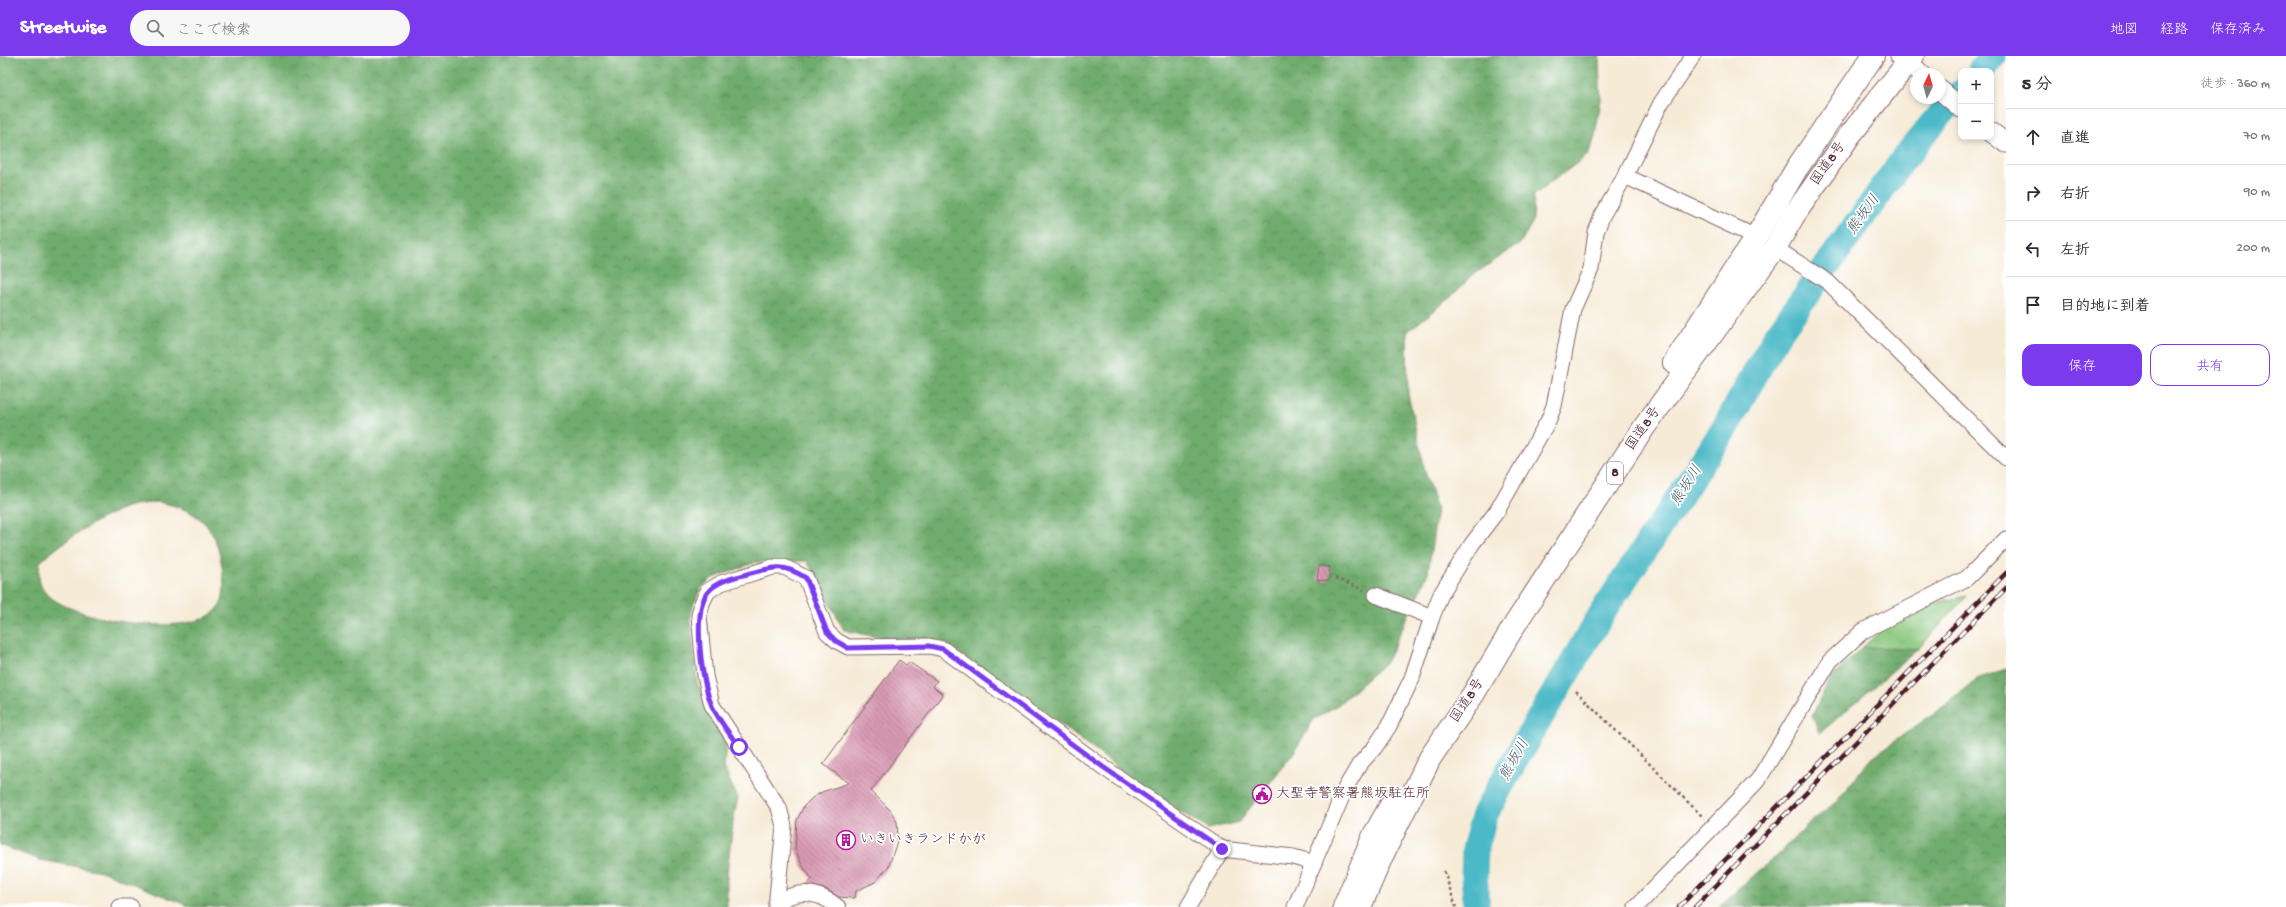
<!DOCTYPE html>
<html lang="ja">
<head>
<meta charset="utf-8">
<style>
  body { margin:0; font-family:"Gochi Hand","Klee One",sans-serif; background:#f7f7f7; color:#2b2b33 }
  .controls { position:absolute; right:12px; top:12px; display:grid; overflow:hidden; border-radius:8px; box-shadow:0 2px 6px #0003 }
  .controls button { width:36px; height:36px; display:grid; place-items:center; padding:0; border:0; border-bottom:1px solid #e1e1e2; background:#fff; color:#2b2b33; font:20px sans-serif }
  .compass { position:absolute; left:1910px; top:12px; width:36px; height:36px; border-radius:50%; background:#fff; box-shadow:0 2px 6px #0003; rotate:5deg }
  .stop { position:absolute; width:12px; height:12px; margin:-9px; border:3px solid #7c3aed; border-radius:50%; background:#fff }
  .stop.end { background:#7c3aed; border-color:#fff; box-shadow:0 1px 4px #0008 }
  .list { margin:0; padding:0; list-style:none }
  h2 { display:flex; justify-content:space-between; align-items:center; height:52px; margin:0; padding:0 16px; font-size:17px }
  h2 small { font-size:13px; font-weight:400; color:#7c7c81 }
  .list li { display:grid; grid-template-columns:26px 1fr auto; gap:12px; align-items:center; box-sizing:border-box; height:56px; padding:0 16px; border-top:1px solid #e1e1e2 }
  .list b { display:block; font-size:15px; white-space:nowrap }
  .list em { font-size:13px; font-style:normal; color:#7c7c81 }
  .actions { display:flex; gap:8px; padding:12px 16px }
  .actions a { flex:1; padding:9px 0; border:1px solid #7c3aed; border-radius:12px; text-align:center; font-size:14px; color:#7c3aed }
  .actions .main { background:#7c3aed; color:#fff }
  .icon { flex:none; width:22px; height:22px; fill:none; stroke:currentColor; stroke-width:2; stroke-linecap:round; stroke-linejoin:round }
  .map { position:relative; flex:none; width:2006px; height:851px; overflow:hidden }
  header { display:flex; align-items:center; gap:24px; box-sizing:border-box; height:56px; padding:0 20px; background:#7c3aed; color:#fff }
  header strong { font-size:19px }
  nav { display:flex; gap:22px; margin-inline-start:auto; font-size:14px }
  .search { width:280px; height:36px; background:#f7f7f7; display:flex; align-items:center; gap:10px; box-sizing:border-box; padding:0 14px; border-radius:22px; color:#7c7c81; font-size:15px }
  main { display:flex }
  aside { flex:1; background:#fff }
  .map>svg:first-child { display:block }
</style>
</head>
<body>
<header>
<strong>Streetwise</strong>
<div class="search"><svg class="icon" aria-label="search" viewBox="0 0 24 24"><circle cx="10" cy="10" r="6"/><path d="M15 15l6 6"/></svg>ここで検索</div>
<nav><a>地図</a><a>経路</a><a>保存済み</a></nav>
</header>
<main>
<div class="map">
<svg width="2006" height="851" viewBox="0 0 2006 851">
  <defs>
    <pattern id="grass-tufts" width="24" height="20" patternUnits="userSpaceOnUse"><rect width="24" height="20" fill="#8ac87e"/><path d="M3 7l-1-3M5 7V3M7 7l1-3M15 17l-1-3M17 17v-4M19 17l1-3" fill="none" stroke="#79ab6d"/></pattern>
    <pattern id="forest-crowns" width="20" height="18" patternUnits="userSpaceOnUse"><rect width="20" height="18" fill="#6fac6d"/><path d="M2 6a3 3 0 1 1 6 0M12 15a3 3 0 1 1 6 0" fill="none" stroke="#5d8b5a"/></pattern>
    <pattern id="building-back-hatch" width="6" height="6" patternUnits="userSpaceOnUse"><rect width="6" height="6" fill="#d89ab3"/><path d="M-1 5l2 2M0 0l6 6M5-1l2 2" fill="none" stroke="#b17d92"/></pattern>
  </defs>
  <rect width="100%" height="100%" fill="#fff"/>
  <filter id="ink" filterUnits="userSpaceOnUse"><feTurbulence type="fractalNoise" baseFrequency=".025" numOctaves="2"/><feDisplacementMap in="SourceGraphic" scale="8" xChannelSelector="R" yChannelSelector="G"/><feConvolveMatrix kernelMatrix="1 2 1 2 8 2 1 2 1" color-interpolation-filters="sRGB"/></filter>
  <filter id="wash" filterUnits="userSpaceOnUse"><feTurbulence type="fractalNoise" baseFrequency=".012" numOctaves="4" result="noise"/><feDisplacementMap in="SourceGraphic" scale="16" xChannelSelector="R" yChannelSelector="G"/><feGaussianBlur stdDeviation="0.9" result="paint"/><feColorMatrix in="noise" values="0 0 0 0 0 0 0 0 0 0 0 0 0 0 0 0 0 1.4 0 .05"/><feComposite in="paint" operator="in"/></filter>
  <g filter="url(#wash)">
    <rect width="100%" height="100%" fill="#f6ebd7"/>
    <polygon fill="url(#grass-tufts)" stroke="#6a7454" points="1967,540 1918,593 1863,591 1887,569 1932,547"/>
    <g fill="url(#forest-crowns)" stroke="#5c664c" fill-rule="evenodd">
      <path d="M 0,0 L 1600,0 L 1599,7 L 1601,44 L 1595,80 L 1588,99 L 1534,139 L 1533,165 L 1521,187 L 1473,219 L 1450,242 L 1407,276 L 1408,338 L 1426,419 L 1437,453 L 1428,517 L 1387,605 L 1339,648 L 1313,664 L 1295,695 L 1239,766 L 1208,773 L 1155,740 L 1039,652 L 941,585 L 886,583 L 844,574 L 807,505 L 756,506 L 711,523 L 700,534 L 694,547 L 690,563 L 697,624 L 705,652 L 726,685 L 724,713 L 738,742 L 733,766 L 727,817 L 727,851 L 191,851 L 101,815 L 40,804 L 0,789 ZM 157,446 C 186,451 209,461 218,492 C 222,507 228,537 219,551 C 196,585 67,565 44,535 C 37,526 39,516 40,506 C 64,485 94,464 124,452 C 134,448 147,448 157,446 Z"/>
      <polygon points="1863,591 1918,593 1820,677 1812,660 1829,624"/>
      <polygon points="2006,613 2006,851 1718,851 1784,793 1805,771 1837,745 1871,702 1951,645 1978,622"/>
    </g>
    <g fill="none" stroke-linecap="round" stroke-linejoin="round">
      <g stroke="#4cb9c7" stroke-width="27">
        <polyline points="1981,15 1993,0"/>
        <polyline points="1477,851 1474,821 1475,793 1485,758 1520,695 1606,551 1723,375 1776,281 1905,101 1938,61 1961,37"/>
      </g>
    </g>
    <g id="blocks">
      <g fill="url(#building-back-hatch)">
        <polygon points="1319,510 1330,511 1329,525 1317,524"/>
        <polygon points="899,604 906,609 909,606 937,625 933,631 943,638 871,735 891,755 897,766 898,782 889,810 875,826 856,835 855,842 839,841 826,833 807,829 812,823 802,809 795,793 797,764 804,750 812,742 822,736 849,727 823,708"/>
      </g>
    </g>
  </g>
  <g filter="url(#ink)">
    <use href="#blocks" fill-opacity="0" stroke="#866667" stroke-width="1"/>
    <g fill="none" stroke-linecap="round" stroke-linejoin="round">
      <g stroke="#866667" stroke-width="17">
        <g id="minor">
          <polyline points="1625,120 1756,181"/>
          <polyline points="1775,192 1828,226 2006,402"/>
          <polyline points="1376,539 1432,561"/>
          <path d="M 776,848 C 797,832 818,835 838,851"/>
          <polyline points="119,851 131,851"/>
          <polyline points="776,851 784,770 779,752 712,649 705,620 699,560 702,547 708,535 721,527 773,511 784,511 806,522 827,576 837,585 848,591 929,590 943,593 1103,711 1222,793 1293,801 1314,807"/>
          <polyline points="1188,851 1222,793"/>
          <polyline points="1295,851 1346,731 1359,709 1375,691 1389,670 1412,622 1432,561 1441,538 1472,488 1497,455 1548,365 1554,350 1573,253 1591,213 1596,176 1602,160 1625,120 1661,47 1693,0"/>
          <polyline points="1636,851 1758,724 1830,605 1863,575 1967,522 2006,483"/>
        </g>
      </g>
      <g stroke="#866667" stroke-width="21">
        <g id="major">
          <polyline points="1900,0 1921,18"/>
          <polyline points="1940,34 1961,52"/>
          <polyline points="1991,76 2006,87"/>
        </g>
      </g>
      <g stroke="#866667" stroke-width="24">
        <g id="highway">
          <polyline points="1674,307 1756,181 1797,112 1873,0"/>
          <polyline points="1344,851 1374,779 1395,742"/>
          <polyline points="1360,851 1382,800 1430,702 1474,637 1517,565 1645,370 1775,192 1794,159 1850,79 1913,0"/>
        </g>
      </g>
      <g stroke="#866667" stroke-width="2.5" stroke-dasharray="3 3" stroke-linecap="butt">
        <polyline points="1335,522 1364,534"/>
        <polyline points="1576,635 1704,762"/>
        <polyline points="1444,815 1456,851"/>
      </g>
      <use href="#minor" stroke="#fff" stroke-width="15"/>
      <use href="#major" stroke="#fff" stroke-width="19"/>
      <use href="#highway" stroke="#fff" stroke-width="22"/>
      <g stroke="#4a1f2b" stroke-width="4.5">
        <g id="rail">
          <polyline points="1679,851 2006,517"/>
          <polyline points="1695,851 2006,532"/>
        </g>
      </g>
      <use href="#rail" stroke="#fff" stroke-width="3" stroke-dasharray="9" stroke-linecap="butt"/>
    </g>
  </g>
  <g fill="none" stroke-linecap="round" stroke-linejoin="round" filter="url(#ink)">
    <path stroke="#7c3aed" stroke-width="5" d="M 739,691 C 730,678 719,665 712,650 C 702,626 692,559 707,537 C 716,525 735,521 748,518 C 773,511 783,507 806,522 L 827,576 L 836,585 L 848,592 L 929,590 L 943,593 L 1103,711 L 1222,793"/>
  </g>
  <defs>
    <g id="civic-ring" transform="scale(1)"><circle r="9.5" fill="#fff" stroke="#b5179e" stroke-width="1.5"/><path d="M-.6-6.5H3V-4.5H.6V-3L4-1V1h2V6H-6V1h2V-1L-.6-3ZM-1.2 2.5V6h2.4V2.5Z" fill="#b5179e"/></g>
    <g id="building-ring" transform="scale(1)"><circle r="9.5" fill="#fff" stroke="#b5179e" stroke-width="1.5"/><path d="M-4-6H4V6H1V3H-1V6H-4ZM-2.5-4.3h1.7v1.8h-1.7ZM.8-4.3h1.7v1.8H.8ZM-2.5-1h1.7V.8h-1.7ZM.8-1h1.7V.8H.8Z" fill="#b5179e"/></g>
  </defs>
  <g fill-rule="evenodd">
    <use href="#civic-ring" x="1262" y="738"/>
    <use href="#building-ring" x="846" y="784"/>
  </g>
  <g text-anchor="middle" dominant-baseline="central" stroke-width="3.5" stroke-linejoin="round" paint-order="stroke">
    <rect fill="#fff" stroke="#80626b" stroke-width="1" x="1607" y="406" width="16" height="22" rx="3"/>
    <g font-size="13" font-weight="bold" fill="#4a1f2b">
      <text x="1615" y="417">8</text>
    </g>
    <g font-size="14" fill="#4a1f2b" stroke="#fff">
      <text transform="translate(1829 108) rotate(-55)">国道8号</text>
      <text transform="translate(1644 373) rotate(-55)">国道8号</text>
      <text transform="translate(1468 645) rotate(-57)">国道8号</text>
    </g>
    <g font-size="14" fill="#4a1f2b" stroke="#fff" text-anchor="start">
      <text x="1276" y="738">大聖寺警察署熊坂駐在所</text>
      <text x="860" y="784">いきいきランドかが</text>
    </g>
    <g font-size="15" font-style="italic" fill="#4b5d69" stroke="#fff">
      <text transform="translate(1864 159) rotate(-54)">熊坂川</text>
      <text transform="translate(1687 430) rotate(-57)">熊坂川</text>
      <text transform="translate(1515 704) rotate(-61)">熊坂川</text>
    </g>
  </g>
</svg>
<div class="controls">
<button>+</button>
<button>−</button>
</div>
<svg class="compass" viewBox="-18 -18 36 36"><path d="M0-13l5 13h-10z" fill="#e53935"/><path d="M0 13l5-13h-10z" fill="#7c7c81"/></svg>
<div class="stop" style="left:739px;top:691px"></div>
<div class="stop end" style="left:1222px;top:793px"></div>
</div>
<aside>
<h2>5 分<small>徒歩 · 360 m</small></h2>
<ul class="list">
<li><svg class="icon" aria-label="ahead" viewBox="0 0 24 24"><path d="M12 20V5M6 11l6-6 6 6"/></svg><div><b>直進</b></div><em>70 m</em></li>
<li><svg class="icon" aria-label="right" viewBox="0 0 24 24"><path d="M7 20v-9h11M14 6l5 5-5 5"/></svg><div><b>右折</b></div><em>90 m</em></li>
<li><svg class="icon" aria-label="left" viewBox="0 0 24 24"><path d="M17 20v-9H6M10 6l-5 5 5 5"/></svg><div><b>左折</b></div><em>200 m</em></li>
<li><svg class="icon" aria-label="arrive" viewBox="0 0 24 24"><path d="M6 21V4h12l-3 4 3 4H6"/></svg><div><b>目的地に到着</b></div></li>
</ul>
<div class="actions"><a class="main">保存</a><a>共有</a></div>
</aside>
</main>
</body>
</html>
